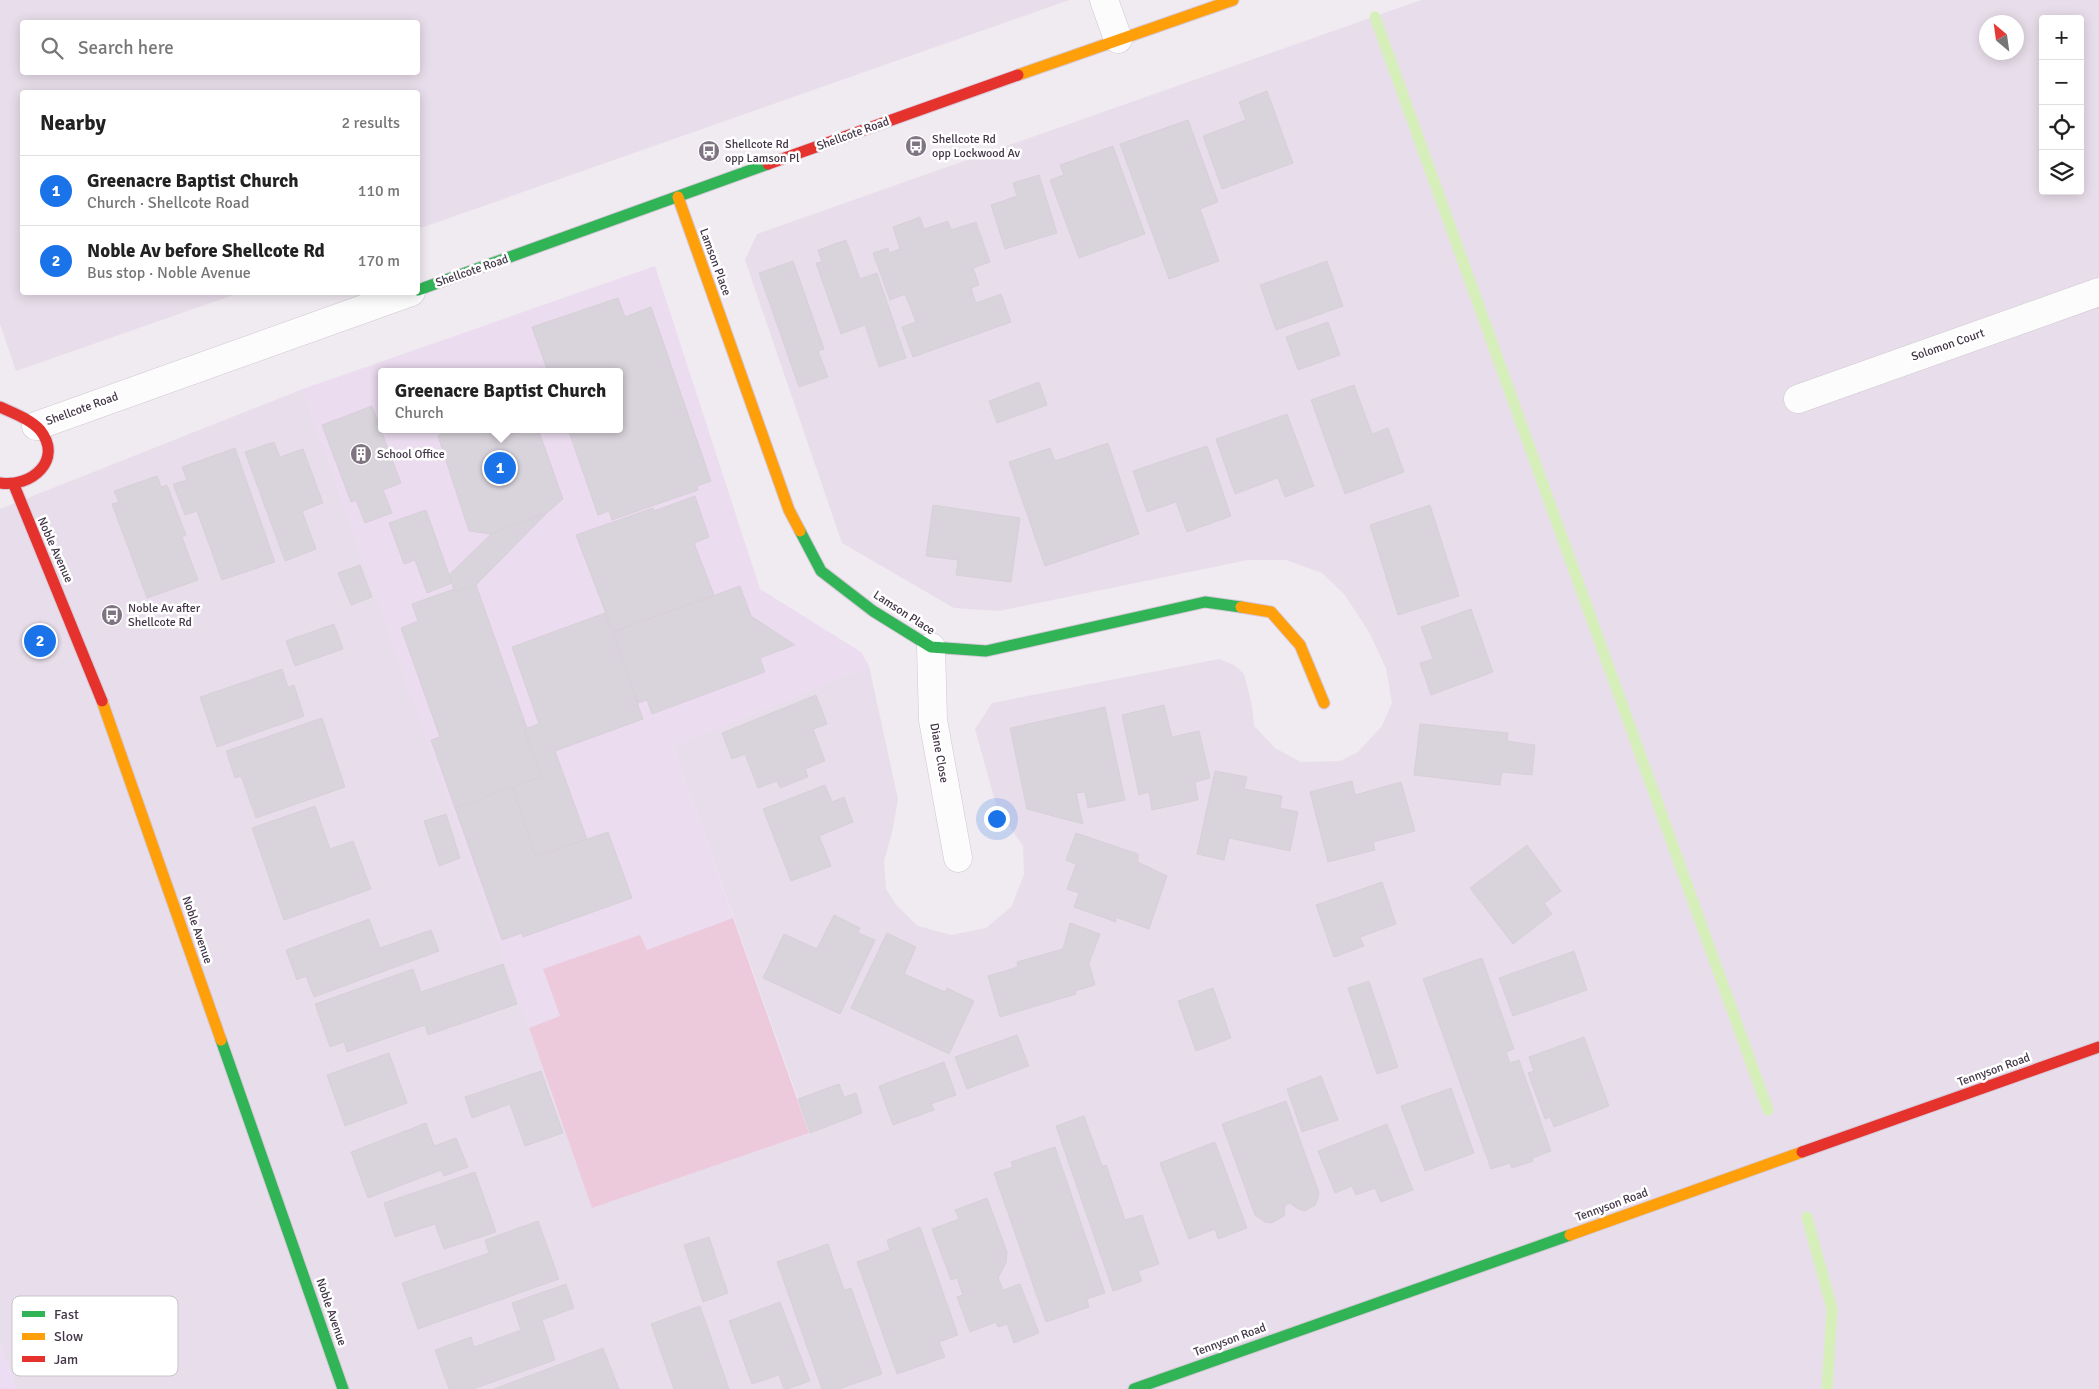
<!DOCTYPE html>
<html lang="en">
<head>
<meta charset="utf-8">
<style>
  body { margin:0; font-family:Signika,sans-serif; background:#f6f6f6; color:#222 }
  .controls { position:absolute; right:15px; top:15px; display:grid; overflow:hidden; border-radius:5px; box-shadow:0 2px 12px #0003 }
  .controls button { width:45px; height:45px; display:grid; place-items:center; padding:0; border:0; border-bottom:1px solid #e0e0e0; background:#fff; color:#222; font:25px sans-serif }
  .compass { position:absolute; left:1979px; top:15px; width:45px; height:45px; border-radius:50%; background:#fff; box-shadow:0 2px 12px #0003; rotate:331deg }
  .you { position:absolute; left:996px; top:818px; width:18px; height:18px; margin:-12px; border:4px solid #fff; border-radius:50%; background:#1a73e8; box-shadow:0 0 0 8px #1a73e833 }
  .badge { display:grid; place-items:center; width:32px; height:32px; border-radius:50%; background:#1a73e8; color:#fff; font-size:16px; font-weight:700 }
  .pin { position:absolute; translate:-50% -50%; border:2px solid #fff; box-shadow:0 1px 5px #0006 }
  .popup { position:absolute; left:378px; top:368px; width:245px; height:65px; box-sizing:border-box; display:grid; place-content:center; border-radius:5px; background:#fff; filter:drop-shadow(0 1px 4px #0005); font-size:16px; white-space:nowrap; color:#767676 }
  .popup b { font-size:19px; color:#222 }
  .popup::after { content:''; position:absolute; left:50%; top:100%; margin-left:-10px; border:10px solid transparent; border-top-color:#fff }
  .list { margin:0; padding:0; list-style:none }
  h2 { display:flex; justify-content:space-between; align-items:center; height:65px; margin:0; padding:0 20px; font-size:21px }
  h2 small { font-size:16px; font-weight:400; color:#767676 }
  .list li { display:grid; grid-template-columns:32px 1fr auto; gap:15px; align-items:center; box-sizing:border-box; height:70px; padding:0 20px; border-top:1px solid #e0e0e0 }
  .list b { display:block; font-size:19px; white-space:nowrap }
  .list p { margin:0; font-size:16px; white-space:nowrap; color:#767676 }
  .list em { font-size:16px; font-style:normal; color:#767676 }
  .icon { flex:none; width:28px; height:28px; fill:none; stroke:currentColor; stroke-width:2; stroke-linecap:round; stroke-linejoin:round }
  .map { position:relative; flex:none; width:2099px; height:1389px; overflow:hidden }
  .search { position:absolute; background:#fff; box-shadow:0 2px 12px #0003; left:20px; top:20px; width:400px; height:55px; display:flex; align-items:center; gap:12px; box-sizing:border-box; padding:0 18px; border-radius:5px; color:#767676; font-size:19px }
  .panel { position:absolute; background:#fff; box-shadow:0 2px 12px #0003; left:20px; top:90px; width:400px; height:205px; border-radius:5px }
  .map>svg:first-child { display:block }
</style>
</head>
<body>
<div class="map">
<svg width="2099" height="1389" viewBox="0 0 2099 1389">
  <rect width="100%" height="100%" fill="#f0eaf1"/>
  <g fill="#e8deeb" fill-rule="evenodd">
    <path d="M 0,0 L 1069,0 L 418,229 L 418,92 L 22,92 L 22,292 L 239,293 L 16,371 L 0,324 ZM 22,22 L 418,22 L 418,72 L 22,72 Z"/>
    <path d="M 1421,0 L 2099,0 L 2099,1389 L 16,1389 L 0,1344 L 0,509 L 303,389 L 592,1207 L 810,1133 L 673,746 L 869,666 L 898,799 L 892,833 L 884,861 L 886,889 L 897,906 L 918,926 L 951,935 L 986,928 L 1012,906 L 1024,874 L 1023,846 L 997,808 L 975,729 L 992,703 L 1219,659 L 1234,665 L 1244,674 L 1252,705 L 1254,726 L 1275,748 L 1301,762 L 1340,761 L 1358,752 L 1382,726 L 1392,703 L 1386,668 L 1369,632 L 1344,594 L 1322,573 L 1286,560 L 1248,560 L 999,611 L 954,608 L 842,543 L 745,260 L 757,234 ZM 2043,19 L 2080,19 L 2080,191 L 2043,191 ZM 1986,22 L 2016,22 L 2016,52 L 1986,52 Z"/>
  </g>
  <polygon fill="#edddf4" points="0,1344 16,1389 0,1389"/>
  <path fill="#ebdcef" fill-rule="evenodd" d="M 655,266 L 760,589 L 861,652 L 869,666 L 673,746 L 809,1133 L 592,1208 L 303,389 ZM 381,372 L 619,372 L 619,429 L 381,429 Z"/>
  <polygon fill="#eccadc" points="733,918 809,1133 592,1208 529,1028 560,1016 543,969 640,935 647,950"/>
  <g fill="none" stroke-linecap="round" stroke-linejoin="round">
    <g stroke="#d6efba" stroke-width="11">
      <polyline points="1375,17 1768,1110"/>
      <polyline points="1807,1217 1832,1309 1827,1389"/>
    </g>
  </g>
  <g fill="#d9d3db" stroke="#d7d0d9">
    <polygon points="1267,91 1293,163 1222,189 1203,136 1246,120 1239,102"/>
    <polygon points="1188,120 1218,202 1200,209 1219,261 1169,279 1120,144"/>
    <polygon points="1113,146 1145,234 1079,258 1050,180 1064,175 1060,165"/>
    <polygon points="1039,175 1057,233 1005,249 991,205 1017,196 1013,183"/>
    <polygon points="920,217 924,229 948,221 951,230 976,222 990,262 973,268 979,285 971,288 976,303 1001,294 1011,322 913,357 902,327 916,322 905,294 890,300 873,253 888,248 889,253 900,249 893,227"/>
    <polygon points="846,240 860,279 877,273 906,358 879,367 865,325 841,334 816,263 822,262 818,250"/>
    <polygon points="793,261 824,349 818,351 828,377 799,387 759,273"/>
    <polygon points="1327,261 1343,306 1276,330 1260,285"/>
    <polygon points="618,298 625,317 651,307 711,481 697,486 698,490 612,520 609,511 598,515 568,429 619,429 619,372 548,372 532,327"/>
    <polygon points="1328,322 1340,355 1298,370 1286,337"/>
    <polygon points="1039,382 1047,405 997,423 989,401"/>
    <polygon points="1354,385 1372,434 1388,428 1404,472 1345,494 1311,400"/>
    <polygon points="372,406 401,483 383,490 392,513 365,523 356,500 351,502 322,425"/>
    <polygon points="1287,414 1314,486 1285,497 1278,478 1235,494 1216,439"/>
    <polygon points="445,429 538,429 563,499 548,512 491,534 469,531 438,436"/>
    <polygon points="274,442 280,457 303,449 323,503 302,511 316,549 285,561 245,452"/>
    <polygon points="1108,443 1139,534 1045,566 1009,462 1050,448 1055,461"/>
    <polygon points="1207,446 1231,516 1187,532 1176,502 1147,512 1133,471"/>
    <polygon points="235,448 275,562 222,580 197,511 185,515 173,484 187,480 182,467"/>
    <polygon points="157,476 161,487 167,485 186,535 182,537 198,580 147,598 112,504 119,502 114,491"/>
    <polygon points="695,496 709,537 694,543 714,595 613,632 576,535 653,508 654,511"/>
    <polygon points="933,505 1020,518 1011,582 956,575 958,560 926,556"/>
    <polygon points="1430,505 1459,596 1398,615 1370,525"/>
    <polygon points="426,510 452,583 427,593 415,560 404,564 389,523"/>
    <polygon points="548,512 476,585 455,592 449,575 491,534"/>
    <polygon points="360,565 372,597 351,605 338,573"/>
    <polygon points="476,585 527,728 524,729 541,777 455,808 431,740 440,737 401,628 418,621 412,604 454,589 455,592"/>
    <polygon points="740,586 751,616 795,645 760,658 765,672 652,714 647,700 638,703 613,632"/>
    <polygon points="1471,609 1493,672 1431,695 1420,663 1433,659 1421,627"/>
    <polygon points="605,613 643,719 555,751 587,839 536,857 512,787 541,777 524,729 539,724 512,647"/>
    <polygon points="334,624 343,649 295,666 286,641"/>
    <polygon points="282,669 288,687 294,685 304,716 217,747 200,697"/>
    <polygon points="816,695 827,724 813,729 825,761 805,769 808,777 780,788 777,781 758,788 745,754 732,759 722,733"/>
    <polygon points="1164,705 1172,737 1199,731 1210,778 1195,782 1198,800 1152,810 1149,792 1139,795 1122,715"/>
    <polygon points="1105,707 1125,800 1088,808 1085,792 1076,793 1083,824 1027,809 1010,728"/>
    <polygon points="322,718 345,787 256,818 241,776 235,778 226,751"/>
    <polygon points="1420,724 1508,733 1507,741 1535,745 1532,775 1502,772 1500,785 1414,775"/>
    <polygon points="1215,771 1247,777 1244,789 1282,796 1280,808 1298,812 1290,851 1229,838 1224,860 1197,854"/>
    <polygon points="1352,781 1355,795 1401,782 1415,831 1373,842 1375,850 1328,862 1310,792"/>
    <polygon points="825,785 832,802 844,797 853,822 819,836 831,866 791,881 763,809"/>
    <polygon points="512,787 536,857 608,832 632,898 523,937 522,933 502,940 455,808"/>
    <polygon points="315,806 330,849 353,841 371,889 284,920 252,828"/>
    <polygon points="446,814 460,858 439,866 424,821"/>
    <polygon points="1076,833 1138,854 1138,862 1167,876 1149,929 1115,917 1116,922 1074,907 1079,893 1067,889 1076,864 1066,860"/>
    <polygon points="1527,845 1561,891 1544,903 1552,914 1513,944 1470,888"/>
    <polygon points="1382,882 1396,924 1360,937 1364,946 1334,957 1316,905"/>
    <polygon points="834,915 860,928 858,933 875,940 840,1014 763,978 784,934 817,949"/>
    <polygon points="369,919 380,948 431,930 439,951 314,997 306,976 297,980 286,950"/>
    <polygon points="1070,923 1100,934 1089,963 1095,985 1075,991 1076,994 1000,1017 988,976 1018,967 1017,962 1063,949"/>
    <polygon points="887,933 916,947 904,974 945,992 947,988 974,1001 949,1054 851,1008"/>
    <polygon points="1574,951 1587,990 1513,1016 1499,978"/>
    <polygon points="1482,958 1514,1049 1506,1052 1510,1063 1519,1060 1551,1151 1532,1158 1533,1161 1512,1168 1510,1163 1491,1169 1423,979"/>
    <polygon points="503,964 517,1004 428,1035 425,1025 347,1052 344,1042 330,1047 315,1004 413,969 421,992"/>
    <polygon points="1369,981 1398,1067 1377,1074 1348,988"/>
    <polygon points="1213,988 1231,1038 1196,1051 1178,1001"/>
    <polygon points="1017,1035 1029,1066 967,1089 955,1057"/>
    <polygon points="1584,1037 1609,1106 1554,1127 1550,1117 1545,1119 1528,1073 1534,1071 1529,1057"/>
    <polygon points="389,1053 407,1103 345,1126 327,1075"/>
    <polygon points="944,1062 956,1095 931,1104 934,1110 893,1125 879,1086"/>
    <polygon points="541,1071 563,1133 525,1146 510,1104 472,1118 465,1097"/>
    <polygon points="1321,1076 1338,1120 1302,1132 1287,1089"/>
    <polygon points="839,1084 844,1097 856,1093 862,1113 810,1133 798,1099"/>
    <polygon points="1451,1088 1474,1153 1425,1171 1401,1106"/>
    <polygon points="1286,1101 1319,1193 1318,1198 1315,1205 1305,1211 1298,1209 1290,1203 1285,1205 1284,1216 1271,1223 1265,1222 1255,1215 1222,1124"/>
    <polygon points="1084,1116 1102,1166 1106,1165 1125,1220 1142,1215 1159,1264 1138,1271 1142,1281 1113,1291 1056,1126"/>
    <polygon points="426,1123 434,1146 456,1138 468,1167 444,1176 441,1170 368,1198 351,1152"/>
    <polygon points="1387,1124 1413,1190 1381,1202 1375,1188 1356,1195 1352,1186 1335,1193 1318,1151"/>
    <polygon points="1215,1142 1247,1228 1218,1239 1215,1229 1189,1239 1160,1163"/>
    <polygon points="1055,1147 1105,1293 1087,1299 1089,1307 1046,1322 994,1173 1013,1167 1011,1162"/>
    <polygon points="475,1172 496,1232 444,1249 435,1224 395,1237 384,1203"/>
    <polygon points="987,1198 1007,1252 1006,1263 998,1278 1003,1290 1020,1284 1039,1333 1014,1343 1007,1324 998,1327 996,1322 970,1332 957,1297 963,1295 957,1278 951,1280 932,1229 959,1219 955,1210"/>
    <polygon points="538,1221 559,1279 418,1329 402,1283 489,1253 485,1240"/>
    <polygon points="920,1227 958,1335 939,1342 945,1357 897,1374 857,1262 890,1250 887,1240"/>
    <polygon points="709,1237 728,1293 703,1302 684,1245"/>
    <polygon points="828,1244 844,1290 851,1288 882,1374 839,1389 822,1389 777,1262"/>
    <polygon points="566,1284 574,1308 542,1320 555,1360 473,1389 449,1389 435,1350 471,1337 474,1347 521,1330 512,1303"/>
    <polygon points="780,1302 810,1381 787,1389 784,1389 779,1375 752,1384 729,1321"/>
    <polygon points="700,1306 729,1389 674,1389 651,1324"/>
    <polygon points="603,1348 619,1389 494,1389"/>
  </g>
  <g fill="none" stroke-linecap="round" stroke-linejoin="round">
    <g stroke="#cec7cf" stroke-width="29">
      <g id="street">
        <polyline points="1104,0 1118,39"/>
        <polyline points="1798,399 2099,292"/>
        <polyline points="36,426 411,292"/>
        <polyline points="931,647 933,720 958,858"/>
      </g>
    </g>
    <g stroke="#d6c9d9" stroke-width="13">
      <g id="fast">
        <polyline points="418,290 768,164"/>
        <polyline points="800,531 821,571 873,611 931,647 986,651 1205,602 1241,607"/>
        <polyline points="221,1040 343,1389"/>
        <polyline points="1134,1389 1570,1235"/>
      </g>
    </g>
    <g stroke="#d6c9d9" stroke-width="13">
      <g id="slow">
        <polyline points="1018,75 1233,0"/>
        <polyline points="678,197 789,510 800,531"/>
        <polyline points="1241,607 1271,612 1300,645 1324,703"/>
        <polyline points="102,701 221,1040"/>
        <polyline points="1570,1235 1802,1152"/>
      </g>
    </g>
    <g stroke="#d6c9d9" stroke-width="13">
      <g id="jam">
        <polyline points="768,164 1018,75"/>
        <path d="M 0,407 C 13,413 30,419 40,430 C 64,460 31,488 0,483"/>
        <polyline points="14,485 102,701"/>
        <polyline points="1802,1152 2099,1047"/>
      </g>
    </g>
    <use href="#street" stroke="#fdfcfd" stroke-width="28"/>
    <use href="#fast" stroke="#30b455" stroke-width="11"/>
    <use href="#slow" stroke="#ff9f0a" stroke-width="11"/>
    <use href="#jam" stroke="#e5322d" stroke-width="11"/>
  </g>
  <defs>
    <g id="bus-disc" transform="scale(1.125)"><circle r="9.5" fill="#7f7582" stroke="#fff"/><path d="M-5-6H5V4H4V6H2V4H-2V6H-4V4H-5ZM-3.5-4V0h7V-4ZM-3.5 1.2v1.5H-2V1.2ZM2 1.2v1.5H3.5V1.2Z" fill="#fff"/></g>
    <g id="building-disc" transform="scale(1.125)"><circle r="9.5" fill="#7f7582" stroke="#fff"/><path d="M-4-6H4V6H1V3H-1V6H-4ZM-2.5-4.3h1.7v1.8h-1.7ZM.8-4.3h1.7v1.8H.8ZM-2.5-1h1.7V.8h-1.7ZM.8-1h1.7V.8H.8Z" fill="#fff"/></g>
  </defs>
  <g fill-rule="evenodd">
    <use href="#bus-disc" x="916" y="146"/>
    <use href="#bus-disc" x="709" y="151"/>
    <use href="#building-disc" x="361" y="454"/>
    <use href="#bus-disc" x="112" y="615"/>
  </g>
  <g text-anchor="middle" dominant-baseline="central" stroke-width="5" stroke-linejoin="round" paint-order="stroke">
    <g font-size="12" fill="#423647" stroke="#fff">
      <text transform="translate(853 134) rotate(-20)">Shellcote Road</text>
      <text transform="translate(715 262) rotate(70)">Lamson Place</text>
      <text transform="translate(472 271) rotate(-19)">Shellcote Road</text>
      <text transform="translate(1948 345) rotate(-19)">Solomon Court</text>
      <text transform="translate(82 409) rotate(-20)">Shellcote Road</text>
      <text transform="translate(55 550) rotate(66)">Noble Avenue</text>
      <text transform="translate(904 613) rotate(33)">Lamson Place</text>
      <text transform="translate(939 753) rotate(80)">Diane Close</text>
      <text transform="translate(197 930) rotate(71)">Noble Avenue</text>
      <text transform="translate(1994 1070) rotate(-20)">Tennyson Road</text>
      <text transform="translate(1612 1205) rotate(-20)">Tennyson Road</text>
      <text transform="translate(331 1312) rotate(71)">Noble Avenue</text>
      <text transform="translate(1230 1340) rotate(-20)">Tennyson Road</text>
    </g>
    <g font-size="12" fill="#423647" stroke="#fff" text-anchor="start">
      <text x="932" y="139">Shellcote Rd<tspan x="932" dy="14">opp Lockwood Av</tspan></text>
      <text x="725" y="144">Shellcote Rd<tspan x="725" dy="14">opp Lamson Pl</tspan></text>
      <text x="377" y="454">School Office</text>
      <text x="128" y="608">Noble Av after<tspan x="128" dy="14">Shellcote Rd</tspan></text>
    </g>
  </g>
  <rect x="12" y="1296" width="166" height="80" rx="8" fill="#fff" stroke="#c6c3c8" stroke-width="1"/>
  <rect x="22" y="1311" width="23" height="6" fill="#30b455"/>
  <rect x="22" y="1333" width="23" height="7" fill="#ff9f0a"/>
  <rect x="22" y="1356" width="23" height="6" fill="#e5322d"/>
  <g font-size="14" fill="#423647">
    <text x="54" y="1319">Fast</text>
    <text x="54" y="1341">Slow</text>
    <text x="54" y="1364">Jam</text>
  </g>
</svg>
<div class="controls">
<button>+</button>
<button>−</button>
<button><svg class="icon" aria-label="locate" viewBox="0 0 24 24"><circle cx="12" cy="12" r="6"/><path d="M12 2v4M12 18v4M2 12h4M18 12h4"/></svg></button>
<button><svg class="icon" aria-label="layers" viewBox="0 0 24 24"><path d="M12 4l9 5-9 5-9-5zM3 14l9 5 9-5"/></svg></button>
</div>
<svg class="compass" viewBox="-18 -18 36 36"><path d="M0-13l5 13h-10z" fill="#e53935"/><path d="M0 13l5-13h-10z" fill="#767676"/></svg>
<div class="you"></div>
<div class="pin badge" style="left:500px;top:468px">1</div>
<div class="popup"><b>Greenacre Baptist Church</b>Church</div>
<div class="pin badge" style="left:40px;top:641px">2</div>
<div class="search"><svg class="icon" aria-label="search" viewBox="0 0 24 24"><circle cx="10" cy="10" r="6"/><path d="M15 15l6 6"/></svg>Search here</div>
<section class="panel">
<h2>Nearby<small>2 results</small></h2>
<ul class="list">
<li><span class="badge">1</span><div><b>Greenacre Baptist Church</b><p>Church · Shellcote Road</p></div><em>110 m</em></li>
<li><span class="badge">2</span><div><b>Noble Av before Shellcote Rd</b><p>Bus stop · Noble Avenue</p></div><em>170 m</em></li>
</ul>
</section>
</div>
</body>
</html>
